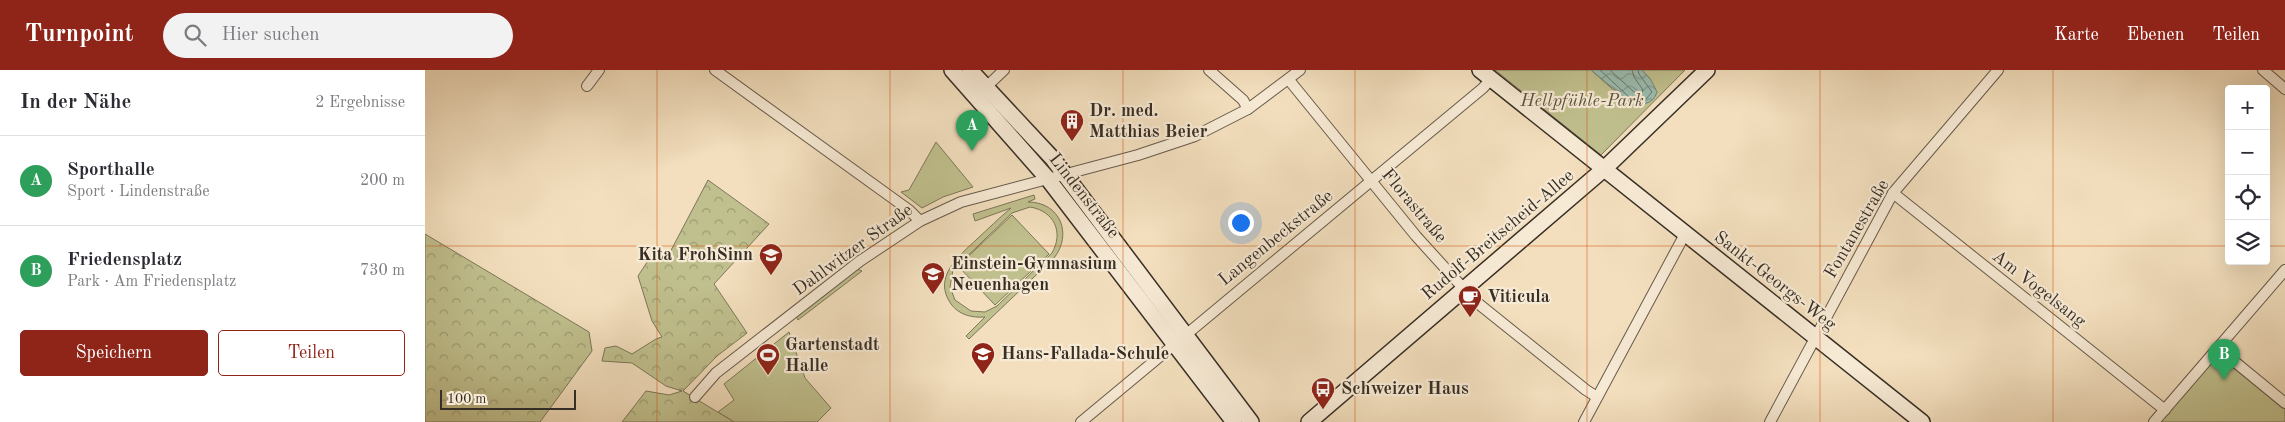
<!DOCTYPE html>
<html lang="de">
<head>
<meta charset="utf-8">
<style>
  body { margin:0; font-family:"Old Standard TT",serif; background:#f2f2f3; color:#2b2b33 }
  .controls { position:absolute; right:15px; top:15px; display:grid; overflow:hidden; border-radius:5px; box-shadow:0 5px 20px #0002 }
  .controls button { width:45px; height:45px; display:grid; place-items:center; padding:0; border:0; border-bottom:1px solid #e1e1e2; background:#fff; color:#2b2b33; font:25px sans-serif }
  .scale { position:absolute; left:15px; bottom:12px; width:136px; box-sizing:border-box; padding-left:5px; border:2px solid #372e25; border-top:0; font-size:14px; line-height:18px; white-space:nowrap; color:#372e25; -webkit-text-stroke:4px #f7ead5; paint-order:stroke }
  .you { position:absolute; left:815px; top:152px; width:18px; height:18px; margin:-12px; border:4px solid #fff; border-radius:50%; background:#1a73e8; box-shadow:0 0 0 8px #1a73e833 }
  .badge { display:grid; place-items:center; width:32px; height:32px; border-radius:50%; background:#8f2418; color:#fff; font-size:16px; font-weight:700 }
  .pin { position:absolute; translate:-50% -41px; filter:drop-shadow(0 1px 2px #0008) }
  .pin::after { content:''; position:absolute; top:26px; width:18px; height:15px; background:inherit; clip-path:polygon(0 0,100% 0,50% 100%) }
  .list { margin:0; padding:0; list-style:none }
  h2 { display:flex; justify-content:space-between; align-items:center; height:65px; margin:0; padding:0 20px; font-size:21px }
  h2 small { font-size:16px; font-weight:400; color:#7c7c81 }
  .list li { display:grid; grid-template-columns:32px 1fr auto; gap:15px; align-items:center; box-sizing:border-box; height:90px; padding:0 20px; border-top:1px solid #e1e1e2 }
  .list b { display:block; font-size:19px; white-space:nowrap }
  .list p { margin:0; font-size:16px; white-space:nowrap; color:#7c7c81 }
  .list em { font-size:16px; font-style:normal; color:#7c7c81 }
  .actions { display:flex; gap:10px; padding:15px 20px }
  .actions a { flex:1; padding:11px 0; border:1px solid #8f2418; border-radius:5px; text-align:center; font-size:18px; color:#8f2418 }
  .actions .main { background:#8f2418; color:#fff }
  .icon { flex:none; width:28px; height:28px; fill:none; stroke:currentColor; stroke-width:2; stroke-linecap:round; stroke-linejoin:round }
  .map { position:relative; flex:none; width:1860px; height:352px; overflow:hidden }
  header { display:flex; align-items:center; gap:30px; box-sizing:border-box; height:70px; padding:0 25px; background:#8f2418; color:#fff }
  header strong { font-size:24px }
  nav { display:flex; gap:28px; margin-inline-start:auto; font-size:18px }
  .search { width:350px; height:45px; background:#f2f2f3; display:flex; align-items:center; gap:12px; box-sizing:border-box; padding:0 18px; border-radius:28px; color:#7c7c81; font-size:19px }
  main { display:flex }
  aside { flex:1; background:#fff }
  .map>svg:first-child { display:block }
</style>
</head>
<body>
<header>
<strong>Turnpoint</strong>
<div class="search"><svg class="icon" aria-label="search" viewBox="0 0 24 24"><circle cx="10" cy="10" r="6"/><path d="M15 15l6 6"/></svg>Hier suchen</div>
<nav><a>Karte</a><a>Ebenen</a><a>Teilen</a></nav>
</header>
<main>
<aside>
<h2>In der Nähe<small>2 Ergebnisse</small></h2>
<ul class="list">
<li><span class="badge" style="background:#2e9e5b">A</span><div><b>Sporthalle</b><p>Sport · Lindenstraße</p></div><em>200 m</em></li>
<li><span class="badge" style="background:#2e9e5b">B</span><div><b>Friedensplatz</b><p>Park · Am Friedensplatz</p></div><em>730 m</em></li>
</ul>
<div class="actions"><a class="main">Speichern</a><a>Teilen</a></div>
</aside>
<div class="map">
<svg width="1860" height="352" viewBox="0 0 1860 352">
  <defs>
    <pattern id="forest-crowns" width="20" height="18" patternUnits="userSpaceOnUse" patternTransform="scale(1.25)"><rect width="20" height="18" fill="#c0c08e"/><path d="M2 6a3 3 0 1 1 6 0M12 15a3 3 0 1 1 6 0" fill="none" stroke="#9d9c74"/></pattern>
    <pattern id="water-waves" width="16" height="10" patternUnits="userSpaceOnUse" patternTransform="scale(1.25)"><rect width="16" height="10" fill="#9bbdb1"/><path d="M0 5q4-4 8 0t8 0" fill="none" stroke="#7f9a90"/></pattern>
  </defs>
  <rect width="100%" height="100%" fill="#f3dfbe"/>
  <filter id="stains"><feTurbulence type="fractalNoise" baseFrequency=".004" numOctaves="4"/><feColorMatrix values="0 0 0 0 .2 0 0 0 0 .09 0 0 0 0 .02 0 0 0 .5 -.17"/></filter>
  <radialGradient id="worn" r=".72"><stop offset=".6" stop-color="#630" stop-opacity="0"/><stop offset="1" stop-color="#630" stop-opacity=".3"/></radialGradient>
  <g fill="#c0c08e" stroke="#7c775a" fill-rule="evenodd">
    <polygon points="1070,0 1166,0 1202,32 1226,10 1217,0 1260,0 1176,85"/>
    <polygon points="511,72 548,117 518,127 497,138 476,122 484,120"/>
    <path d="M 609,125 L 610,129 L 603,132 C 635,132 648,164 629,188 L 544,269 L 541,266 L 560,247 C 547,248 534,245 526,234 C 507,207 534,186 552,169 C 563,159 574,148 586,138 L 550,151 L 548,144 ZM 605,137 C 629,141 639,162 627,183 L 572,236 L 560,242 L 546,241 L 530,230 L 525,217 L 528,200 L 587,143 Z"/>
    <polygon points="587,145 624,184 570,235 533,196"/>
    <polygon points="432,199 437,201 373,250 371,246"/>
    <polygon points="364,262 380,308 406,338 392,352 309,352 293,342 309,330 299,314"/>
    <polygon points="1794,283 1860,337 1860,352 1733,352"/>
  </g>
  <g fill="url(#forest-crowns)" stroke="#7c775a">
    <polygon points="283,110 344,154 289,214 322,263 292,286 258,321 309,352 197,352 221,321 244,325 257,321 241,316 207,293 177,291 180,278 191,276 207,284 231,269 237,267 227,251 213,206 230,180 243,186"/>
    <polygon points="0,164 164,262 167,281 115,352 0,352"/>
  </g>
  <path fill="url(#water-waves)" stroke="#738479" d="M 1166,0 L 1217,0 L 1226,10 L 1232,22 C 1228,34 1220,34 1208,35 Z"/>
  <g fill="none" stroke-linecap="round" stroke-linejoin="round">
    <g stroke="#69766b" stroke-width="1">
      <polyline points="1175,0 1205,28 1209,30 1221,29 1227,22 1214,4 1213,0"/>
      <polyline points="1185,0 1209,22 1217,23 1218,20 1209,7 1207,0"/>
    </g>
    <g stroke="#665a4b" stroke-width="12">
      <g id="street">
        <polyline points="290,0 484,140 495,151"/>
        <polyline points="784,0 818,30 823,39"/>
        <polyline points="1838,0 1860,19"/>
        <polyline points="864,10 991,166 1039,219 1055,235 1161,320 1172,327"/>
        <polyline points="162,16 174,0"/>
        <polyline points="558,20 579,0"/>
        <polyline points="1468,123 1740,340"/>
        <polyline points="1793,278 1860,333"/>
        <polyline points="270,327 291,303 435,191 495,151 536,132 713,85 770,66 823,39 875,0"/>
        <polyline points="656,352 1058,18 1066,9"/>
        <polyline points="1159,352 1260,164"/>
        <polyline points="1345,352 1468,123 1573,0"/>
        <polyline points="1729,352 1860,200"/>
      </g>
    </g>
    <g stroke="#372e25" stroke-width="18">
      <g id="secondary">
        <polyline points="527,0 623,109 809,352"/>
        <polyline points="545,0 628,89 826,352"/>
        <polyline points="1055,0 1497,352"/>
        <polyline points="884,352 1179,99 1282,0"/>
      </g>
    </g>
    <use href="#street" stroke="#f7ead5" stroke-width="10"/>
    <use href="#secondary" stroke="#f7ead5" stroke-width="15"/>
  </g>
  <path fill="none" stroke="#d6550e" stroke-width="1" stroke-opacity="0.55" d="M 232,0 L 232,352M 465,0 L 465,352M 698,0 L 698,352M 930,0 L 930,352M 1162,0 L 1162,352M 1395,0 L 1395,352M 1628,0 L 1628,352M 0,176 L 1804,176M 1841,176 L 1860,176"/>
  <defs>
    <g id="building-pin" transform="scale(1.25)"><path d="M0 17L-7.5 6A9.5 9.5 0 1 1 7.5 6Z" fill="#8f2418" stroke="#f7ead5"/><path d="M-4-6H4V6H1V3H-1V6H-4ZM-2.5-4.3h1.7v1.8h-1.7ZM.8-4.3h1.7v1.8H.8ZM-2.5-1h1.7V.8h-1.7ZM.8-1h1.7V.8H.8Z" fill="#fff"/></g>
    <g id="school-pin" transform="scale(1.25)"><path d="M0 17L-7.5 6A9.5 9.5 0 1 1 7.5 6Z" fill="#8f2418" stroke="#f7ead5"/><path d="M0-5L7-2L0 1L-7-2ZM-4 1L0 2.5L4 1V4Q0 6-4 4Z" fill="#fff"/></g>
    <g id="cafe-pin" transform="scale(1.25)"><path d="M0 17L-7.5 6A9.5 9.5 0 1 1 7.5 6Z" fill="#8f2418" stroke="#f7ead5"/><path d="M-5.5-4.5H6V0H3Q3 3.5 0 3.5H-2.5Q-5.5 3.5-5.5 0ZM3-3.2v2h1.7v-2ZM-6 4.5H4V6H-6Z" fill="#fff"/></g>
    <g id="stadium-pin" transform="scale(1.25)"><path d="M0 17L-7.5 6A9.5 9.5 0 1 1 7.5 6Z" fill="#8f2418" stroke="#f7ead5"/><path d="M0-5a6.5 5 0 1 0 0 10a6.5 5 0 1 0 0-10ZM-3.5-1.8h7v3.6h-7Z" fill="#fff"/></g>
    <g id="bus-pin" transform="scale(1.25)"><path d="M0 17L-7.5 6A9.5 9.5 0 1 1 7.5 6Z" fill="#8f2418" stroke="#f7ead5"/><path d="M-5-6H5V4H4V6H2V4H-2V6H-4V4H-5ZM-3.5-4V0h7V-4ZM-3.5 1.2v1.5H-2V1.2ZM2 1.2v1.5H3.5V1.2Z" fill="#fff"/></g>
  </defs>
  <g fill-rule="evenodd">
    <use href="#building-pin" x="647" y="51"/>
    <use href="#school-pin" x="346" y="185"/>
    <use href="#school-pin" x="508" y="204"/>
    <use href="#cafe-pin" x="1045" y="227"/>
    <use href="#school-pin" x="558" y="284"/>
    <use href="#stadium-pin" x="343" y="285"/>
    <use href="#bus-pin" x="898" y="319"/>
  </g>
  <g text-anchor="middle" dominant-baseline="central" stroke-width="4.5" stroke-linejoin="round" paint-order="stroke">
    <g font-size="18" font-style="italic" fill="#59523f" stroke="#f7ead5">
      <text x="1157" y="31">Hellpfühle-Park</text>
    </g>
    <g font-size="18" font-weight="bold" fill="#372e25" stroke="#f7ead5" text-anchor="start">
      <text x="664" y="41">Dr. med.<tspan x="664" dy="21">Matthias Beier</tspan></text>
      <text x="328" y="185" text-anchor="end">Kita FrohSinn</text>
      <text x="526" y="194">Einstein-Gymnasium<tspan x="526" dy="21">Neuenhagen</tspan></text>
      <text x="1062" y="227">Viticula</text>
      <text x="360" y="275">Gartenstadt<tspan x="360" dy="21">Halle</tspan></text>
      <text x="576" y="284">Hans-Fallada-Schule</text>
      <text x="916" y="319">Schweizer Haus</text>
    </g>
    <g font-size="18" fill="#372e25" stroke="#f7ead5">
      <text transform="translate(659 126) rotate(52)">Lindenstraße</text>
      <text transform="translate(989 136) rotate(50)">Florastraße</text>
      <text transform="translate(1432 159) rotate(-60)">Fontanestraße</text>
      <text transform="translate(1073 165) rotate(-40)">Rudolf-Breitscheid-Allee</text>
      <text transform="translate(851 168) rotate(-39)">Langenbeckstraße</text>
      <text transform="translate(428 180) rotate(-36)">Dahlwitzer Straße</text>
      <text transform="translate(1350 211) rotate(38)">Sankt-Georgs-Weg</text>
      <text transform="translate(1614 219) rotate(38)">Am Vogelsang</text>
    </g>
  </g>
  <rect width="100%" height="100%" filter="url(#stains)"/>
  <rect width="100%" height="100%" fill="url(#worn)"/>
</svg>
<div class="controls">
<button>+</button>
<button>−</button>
<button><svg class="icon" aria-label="locate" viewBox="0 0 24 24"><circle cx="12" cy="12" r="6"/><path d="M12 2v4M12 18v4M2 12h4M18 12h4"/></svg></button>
<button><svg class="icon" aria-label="layers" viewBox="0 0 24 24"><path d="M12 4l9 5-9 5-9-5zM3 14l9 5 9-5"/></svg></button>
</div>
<div class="scale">100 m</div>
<div class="you"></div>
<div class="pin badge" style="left:547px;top:81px;background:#2e9e5b">A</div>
<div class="pin badge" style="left:1799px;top:310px;background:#2e9e5b">B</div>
</div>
</main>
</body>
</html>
